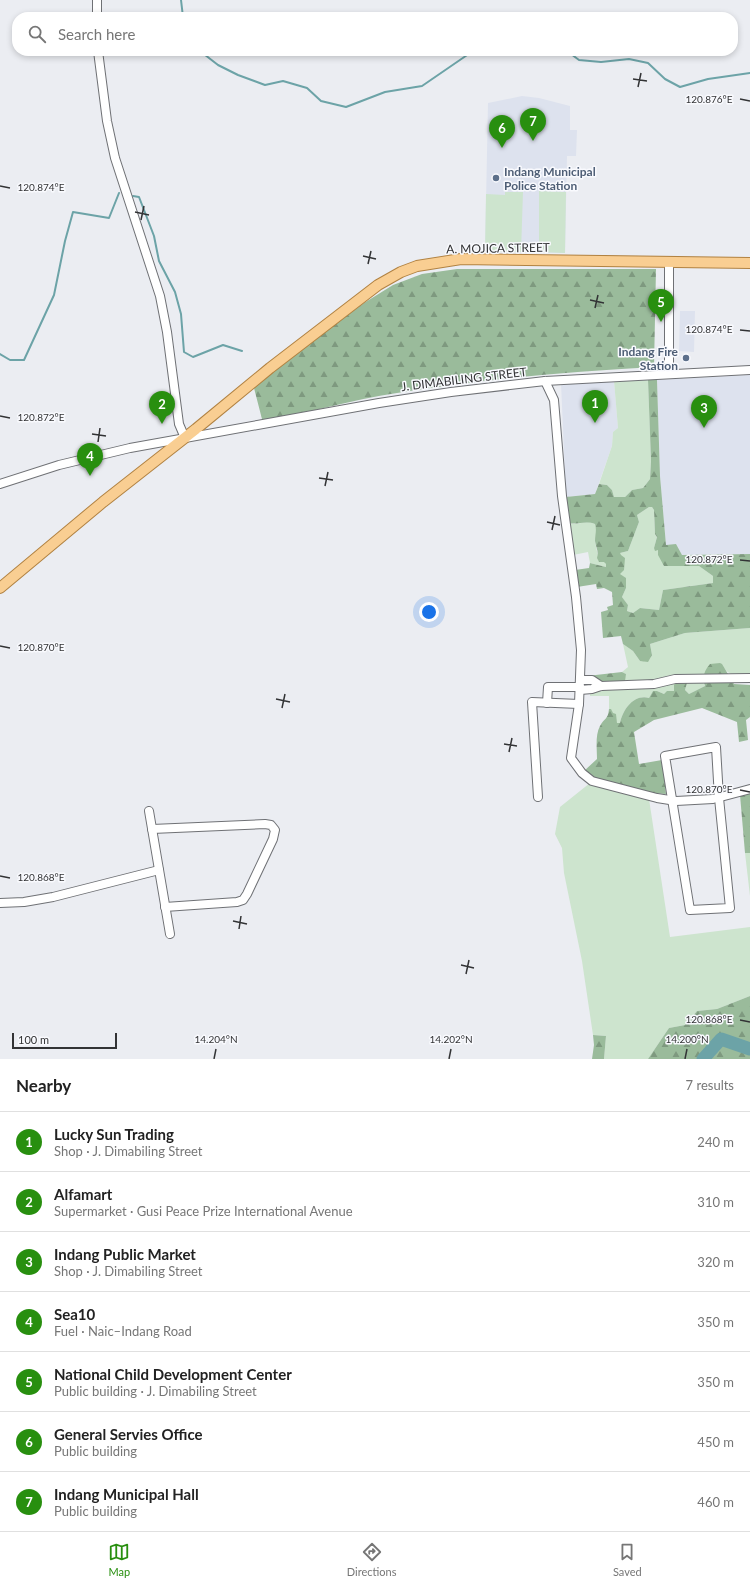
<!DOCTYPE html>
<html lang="en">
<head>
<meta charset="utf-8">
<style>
  body { margin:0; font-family:Lato,sans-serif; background:#f6f6f6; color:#222 }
  .scale { position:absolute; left:12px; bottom:10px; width:105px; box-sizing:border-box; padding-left:4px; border:2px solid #323335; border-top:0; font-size:11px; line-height:14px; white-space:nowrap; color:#323335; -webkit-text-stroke:3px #f9fafe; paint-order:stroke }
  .you { position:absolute; left:429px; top:612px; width:14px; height:14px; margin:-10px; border:3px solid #fff; border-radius:50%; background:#1a73e8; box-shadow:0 0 0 6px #1a73e833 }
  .badge { display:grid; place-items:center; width:26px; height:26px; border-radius:50%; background:#288f0f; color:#fff; font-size:13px; font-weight:700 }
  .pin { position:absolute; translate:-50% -33px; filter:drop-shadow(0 1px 2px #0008) }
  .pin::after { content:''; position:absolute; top:21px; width:14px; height:12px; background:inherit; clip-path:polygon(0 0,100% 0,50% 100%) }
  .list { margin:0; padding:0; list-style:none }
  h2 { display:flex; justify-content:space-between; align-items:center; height:52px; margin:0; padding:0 16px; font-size:17px }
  h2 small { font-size:13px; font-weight:400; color:#767676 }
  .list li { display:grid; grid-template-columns:26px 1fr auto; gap:12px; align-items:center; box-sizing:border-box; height:60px; padding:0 16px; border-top:1px solid #e0e0e0 }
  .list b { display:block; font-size:15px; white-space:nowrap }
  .list p { margin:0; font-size:13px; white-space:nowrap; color:#767676 }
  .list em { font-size:13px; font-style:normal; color:#767676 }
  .icon { flex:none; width:22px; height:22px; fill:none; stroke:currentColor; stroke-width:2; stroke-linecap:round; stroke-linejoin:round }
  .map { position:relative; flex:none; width:750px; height:1059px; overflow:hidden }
  .search { position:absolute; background:#fff; box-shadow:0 2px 6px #0003; left:12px; right:12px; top:12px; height:44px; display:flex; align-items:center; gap:10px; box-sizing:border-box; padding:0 14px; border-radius:16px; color:#767676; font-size:15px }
  .sheet { height:472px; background:#fff }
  nav { display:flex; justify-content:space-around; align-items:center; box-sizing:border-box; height:56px; border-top:1px solid #e0e0e0; background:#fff; font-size:11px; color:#767676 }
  nav a { display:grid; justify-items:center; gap:2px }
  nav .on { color:#288f0f }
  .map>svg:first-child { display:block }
</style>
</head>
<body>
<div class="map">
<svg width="750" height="1059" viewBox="0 0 750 1059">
  <defs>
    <pattern id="forest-firs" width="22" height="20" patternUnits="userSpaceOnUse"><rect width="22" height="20" fill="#9abb9b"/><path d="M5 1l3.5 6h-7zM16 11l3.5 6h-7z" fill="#7e997f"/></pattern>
  </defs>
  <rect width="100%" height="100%" fill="#ebedf2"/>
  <g fill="#dde2ee">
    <polygon points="522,96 539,98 570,106 570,130 577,130 576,156 567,156 565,253 485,252 488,103"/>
    <polygon points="680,311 695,311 694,352 679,351"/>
    <polygon points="750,375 750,554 682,555 666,545 660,476 657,380"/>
    <polygon points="614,381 618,428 613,432 612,446 595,494 566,497 561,383"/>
  </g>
  <g fill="#cde4ce">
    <polygon points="539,191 566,192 565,253 539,252"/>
    <polygon points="505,192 523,192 521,252 485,252 486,194 505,195"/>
    <polygon points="648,380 651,461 650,479 643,488 632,490 625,497 614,497 612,490 607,485 599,484 612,446 613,432 618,428 614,381"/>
    <polygon points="649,507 652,507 654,510 655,534 657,537 654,548 658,550 664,566 699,566 713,576 713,583 663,590 659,610 640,608 633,613 627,611 628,605 622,597 626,588 620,574 620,553 628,551 639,522 637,515"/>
    <polygon points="589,522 595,524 597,530 595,541 599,562 604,561 606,564 606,567 590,563 588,552 573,555 568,523 574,524"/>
    <path d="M 750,628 L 750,674 C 736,675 730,678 722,665 C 717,668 709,674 703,675 C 689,677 670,671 659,680 L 621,683 L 626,674 L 622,672 L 628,667 L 623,644 L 633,651 L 640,661 L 652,655 L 650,644 L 685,633 Z"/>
    <path d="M 678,681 L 674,691 L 664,694 L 657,691 L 653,691 L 649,698 C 634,694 623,709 620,723 L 617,723 L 611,710 L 609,709 L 609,696 L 590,696 L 590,692 L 598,690 Z"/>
    <polygon points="703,682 705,686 689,694 685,690 687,683"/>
    <polygon points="590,783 649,799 670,937 750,927 750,996 717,1009 697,1011 685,1025 669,1028 648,1059 604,1059 606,1036 593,1035 582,961 564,873 562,848 555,834 560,807"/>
    <polygon points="745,853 750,853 750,896"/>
  </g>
  <g fill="url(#forest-firs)" fill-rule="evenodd">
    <path d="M 457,269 L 656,269 L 654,367 C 568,372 482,379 397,393 C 352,400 308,412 263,423 L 254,388 L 274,369 L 364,303 L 393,285 L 422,274 Z"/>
    <path d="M 648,380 L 657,380 L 660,476 L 666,545 L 676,544 L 682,555 L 750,554 L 750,628 L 685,633 L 650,644 L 652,655 L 648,662 L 640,661 L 633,651 L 623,644 L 621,636 L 603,638 L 601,612 L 608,610 L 607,607 L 613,605 L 612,592 L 604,588 L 597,589 L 596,584 L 577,587 L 575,570 L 589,568 L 590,563 L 606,567 L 606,564 L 604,562 L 599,562 L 597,558 C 599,551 596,548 595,541 C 595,535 597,530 595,524 C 586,520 578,525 568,523 L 566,497 L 595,494 L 599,484 L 607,485 L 612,490 L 614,497 L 625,497 L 632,490 L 643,488 L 650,479 L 651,461 ZM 649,507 L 652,507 L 654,510 L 655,534 L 657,537 L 654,548 L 655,551 L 658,550 L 658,555 L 664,566 L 699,566 L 713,576 L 713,583 L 663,590 L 659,610 L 640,608 L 633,613 L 627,611 L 628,605 L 622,597 L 626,588 L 626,578 L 620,574 L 624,570 L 625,558 L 621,555 L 620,553 L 628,551 L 639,522 L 637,515 Z"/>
    <path d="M 720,663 L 722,664 L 734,684 L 750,685 L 750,717 L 746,720 L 748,740 L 739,742 L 737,722 L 702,708 L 654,720 L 634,732 L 639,764 L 662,760 L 666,794 L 653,793 L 593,778 L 584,771 L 597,759 C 597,749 595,735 600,726 C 604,718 608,720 609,709 L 611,709 L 613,713 L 616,714 L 617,723 L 620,723 C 623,709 634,694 649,698 L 653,691 L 657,691 L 664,694 L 667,691 L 674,691 L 674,685 L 676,681 L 687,683 L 685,690 L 689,694 L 705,686 C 702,677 704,671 710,664 Z"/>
    <polygon points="622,672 626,674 625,681 621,683 593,686 586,682 587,676"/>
    <polygon points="750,792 750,853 745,853 740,795"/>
    <polygon points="750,996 750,1059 648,1059 669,1028 685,1025 697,1011 717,1009"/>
    <polygon points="593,1035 606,1036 604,1059 592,1059 594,1045"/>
  </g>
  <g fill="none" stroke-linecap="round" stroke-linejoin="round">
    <g stroke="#6ca3a7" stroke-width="2">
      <polyline points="181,0 183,17"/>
      <polyline points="200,51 218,65 238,75 265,85 283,81 307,88 321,101 346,107 385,92 422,86 473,51"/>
      <polyline points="567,51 579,60 601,62 629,59 648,63 665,79 680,87 708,79 750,73"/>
      <polyline points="133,196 139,197 154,236 159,261 175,292 181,314 184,352 193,357 223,345 242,351"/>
      <polyline points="0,354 10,360 24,360 54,295 65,241 73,212 109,218 119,193"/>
    </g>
    <polyline stroke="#6ca3a7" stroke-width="13" points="703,1059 721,1039 750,1049"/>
    <g stroke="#6f7175" stroke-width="10">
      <g id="minor">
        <polyline points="97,17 97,0"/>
        <polyline points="98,51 107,121 115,158 160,296 167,332 179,424 185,438"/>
        <polyline points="669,374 669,261"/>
        <polyline points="545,381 554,400 562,496 576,597 581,650 579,704 571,758 582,773 592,781 657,798 676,801 713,799 750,789"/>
        <polyline points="0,484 59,465 130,448 379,403 451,392 545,381 750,370"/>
        <polyline points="580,680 592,680 601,686"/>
        <polyline points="580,690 592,689 601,686 654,684 675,679 750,678"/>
        <polyline points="547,703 548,687 580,687"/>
        <polygon points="716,747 719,798 730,908 690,910 665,756"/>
        <polyline points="538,797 532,702 579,704"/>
        <polyline points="149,811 170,934"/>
        <polyline points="152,829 265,824 271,825 275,830 273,839 247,894 243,900 237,902 165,907"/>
        <polyline points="0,903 24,902 53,897 159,870"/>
      </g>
    </g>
    <g stroke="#b18242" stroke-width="12">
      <polyline id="major" points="0,588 103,502 196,429 270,368 378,285 401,272 417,266 461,259 750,263"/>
    </g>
    <use href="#minor" stroke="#fff" stroke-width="8"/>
    <use href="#major" stroke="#f9ce92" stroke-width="10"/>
  </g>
  <path fill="none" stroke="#323335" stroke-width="1.5" d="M 633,79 L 647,81M 638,87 L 641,73M 740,99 L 750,101M 0,186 L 10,188M 135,212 L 149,215M 141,220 L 144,206M 363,256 L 376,259M 368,264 L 371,251M 590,300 L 604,303M 595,308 L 598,295M 740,330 L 750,331M 0,416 L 10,418M 92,434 L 106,436M 98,442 L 100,428M 319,478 L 333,480M 325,486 L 328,472M 547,522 L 560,525M 552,530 L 555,516M 740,560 L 750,561M 0,646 L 10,648M 276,699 L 290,702M 282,708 L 285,694M 504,744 L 517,746M 509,752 L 512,738M 740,790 L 750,792M 0,876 L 10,878M 233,921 L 247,924M 239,929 L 241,916M 461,965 L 474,968M 466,974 L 469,960M 740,1020 L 750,1022M 214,1059 L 216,1049M 449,1059 L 451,1049M 685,1059 L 687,1049"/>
  <g fill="#5c6f8a" stroke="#f9fafe" stroke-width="1.5">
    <circle cx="496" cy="178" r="4"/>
    <circle cx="686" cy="358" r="4"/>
  </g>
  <g text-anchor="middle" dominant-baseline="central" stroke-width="3" stroke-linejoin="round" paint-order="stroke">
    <g font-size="12" font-weight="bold" fill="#4e5e75" stroke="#f9fafe" text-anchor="start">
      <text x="504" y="171">Indang Municipal<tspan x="504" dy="14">Police Station</tspan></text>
      <text x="678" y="351" text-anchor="end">Indang Fire<tspan x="678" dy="14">Station</tspan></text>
    </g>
    <g font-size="12" fill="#323335" stroke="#f9fafe">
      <text transform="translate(498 248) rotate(-1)">A. MOJICA STREET</text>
      <text transform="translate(464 379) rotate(-7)">J. DIMABILING STREET</text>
    </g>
  </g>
  <g font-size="10" text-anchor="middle" fill="#323335" stroke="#f9fafe" stroke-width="3" stroke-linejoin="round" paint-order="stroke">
    <text x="709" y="103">120.876°E</text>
    <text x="41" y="191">120.874°E</text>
    <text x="709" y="333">120.874°E</text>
    <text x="41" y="421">120.872°E</text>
    <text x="709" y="563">120.872°E</text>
    <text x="41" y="651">120.870°E</text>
    <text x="709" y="793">120.870°E</text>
    <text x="41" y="881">120.868°E</text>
    <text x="709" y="1023">120.868°E</text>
    <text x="216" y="1043">14.204°N</text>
    <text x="451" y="1043">14.202°N</text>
    <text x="687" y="1043">14.200°N</text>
  </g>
</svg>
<div class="scale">100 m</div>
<div class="you"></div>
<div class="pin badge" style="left:595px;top:423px">1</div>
<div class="pin badge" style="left:162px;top:424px">2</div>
<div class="pin badge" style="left:704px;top:428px">3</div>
<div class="pin badge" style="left:90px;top:476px">4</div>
<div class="pin badge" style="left:661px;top:322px">5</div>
<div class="pin badge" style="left:502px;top:148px">6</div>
<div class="pin badge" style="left:533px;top:141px">7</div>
<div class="search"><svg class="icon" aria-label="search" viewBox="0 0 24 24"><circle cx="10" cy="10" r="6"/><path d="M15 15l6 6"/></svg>Search here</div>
</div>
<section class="sheet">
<h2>Nearby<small>7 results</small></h2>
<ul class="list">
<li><span class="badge">1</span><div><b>Lucky Sun Trading</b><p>Shop · J. Dimabiling Street</p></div><em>240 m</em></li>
<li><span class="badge">2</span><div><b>Alfamart</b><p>Supermarket · Gusi Peace Prize International Avenue</p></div><em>310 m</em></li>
<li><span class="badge">3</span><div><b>Indang Public Market</b><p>Shop · J. Dimabiling Street</p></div><em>320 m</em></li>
<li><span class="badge">4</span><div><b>Sea10</b><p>Fuel · Naic–Indang Road</p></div><em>350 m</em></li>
<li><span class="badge">5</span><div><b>National Child Development Center</b><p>Public building · J. Dimabiling Street</p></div><em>350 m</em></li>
<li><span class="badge">6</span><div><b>General Servies Office</b><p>Public building</p></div><em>450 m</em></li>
<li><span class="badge">7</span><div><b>Indang Municipal Hall</b><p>Public building</p></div><em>460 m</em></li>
</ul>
</section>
<nav>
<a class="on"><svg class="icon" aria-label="map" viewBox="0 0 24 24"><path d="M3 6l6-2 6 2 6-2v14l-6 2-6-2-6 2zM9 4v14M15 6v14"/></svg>Map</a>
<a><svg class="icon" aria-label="directions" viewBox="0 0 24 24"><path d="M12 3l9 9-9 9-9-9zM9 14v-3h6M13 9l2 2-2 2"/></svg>Directions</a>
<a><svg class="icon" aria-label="saved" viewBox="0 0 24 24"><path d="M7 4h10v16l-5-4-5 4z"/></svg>Saved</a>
</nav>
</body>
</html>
